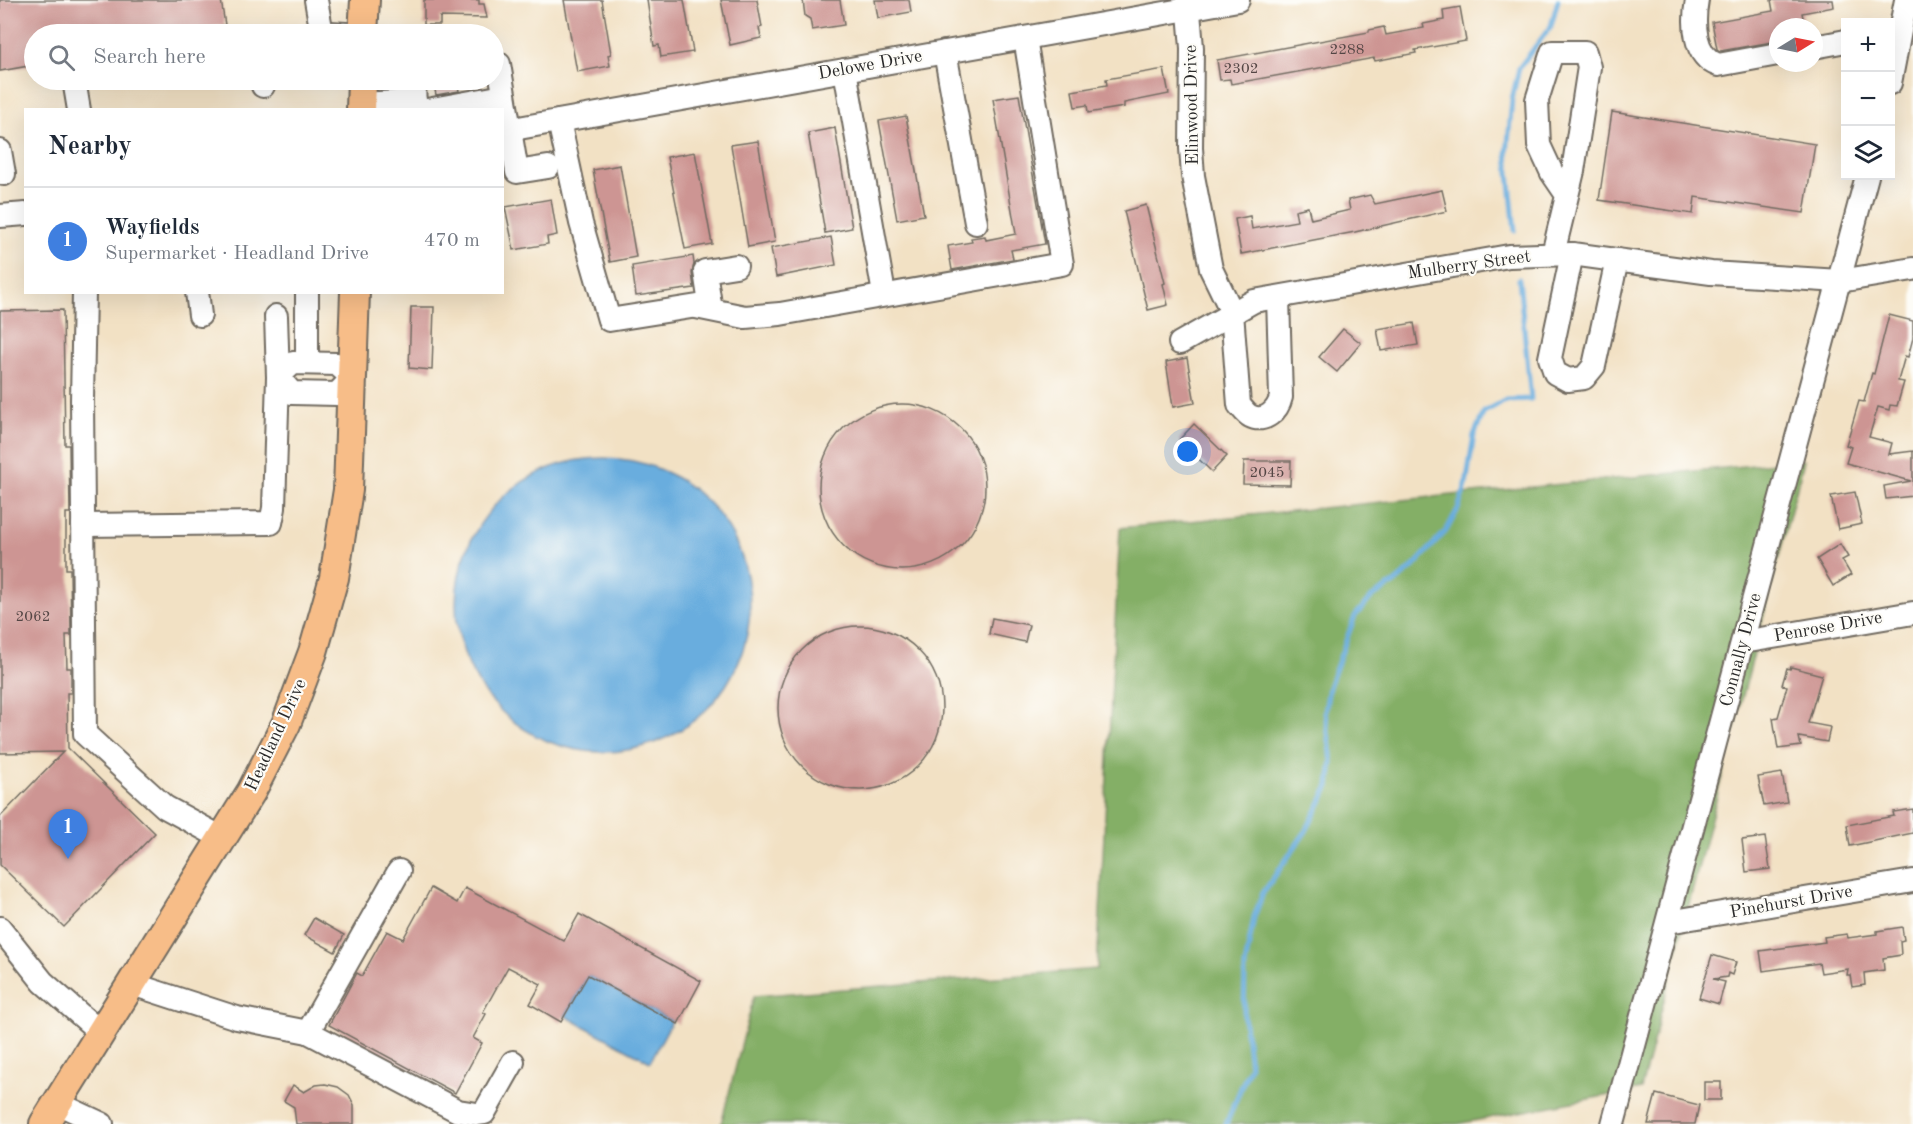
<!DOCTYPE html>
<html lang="en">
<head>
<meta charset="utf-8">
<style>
  body { margin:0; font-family:"Old Standard TT",serif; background:#f6f6f7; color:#1f2937 }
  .controls { position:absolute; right:18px; top:18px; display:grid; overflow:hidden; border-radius:0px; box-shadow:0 6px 24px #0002 }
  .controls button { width:54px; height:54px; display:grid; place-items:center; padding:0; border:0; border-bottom:2px solid #e0e1e3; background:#fff; color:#1f2937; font:30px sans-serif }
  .compass { position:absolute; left:1769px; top:18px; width:54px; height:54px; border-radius:50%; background:#fff; box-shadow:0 6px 24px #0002; rotate:80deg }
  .you { position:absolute; left:1188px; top:452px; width:21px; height:21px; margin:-15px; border:4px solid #fff; border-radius:50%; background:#1a73e8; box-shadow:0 0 0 9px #1a73e833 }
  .badge { display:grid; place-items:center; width:39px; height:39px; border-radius:50%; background:#111827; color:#fff; font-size:20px; font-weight:700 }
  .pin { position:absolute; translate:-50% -50px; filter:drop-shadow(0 2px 3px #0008) }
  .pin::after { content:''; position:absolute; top:32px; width:21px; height:18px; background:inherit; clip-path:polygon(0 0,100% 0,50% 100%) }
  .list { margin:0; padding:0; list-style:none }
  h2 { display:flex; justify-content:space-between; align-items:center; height:78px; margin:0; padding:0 24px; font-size:26px }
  h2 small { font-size:20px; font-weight:400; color:#747a83 }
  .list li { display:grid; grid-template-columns:39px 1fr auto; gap:18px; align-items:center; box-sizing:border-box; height:108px; padding:0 24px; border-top:2px solid #e0e1e3 }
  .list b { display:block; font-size:22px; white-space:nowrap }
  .list p { margin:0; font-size:20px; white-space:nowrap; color:#747a83 }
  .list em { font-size:20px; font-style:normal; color:#747a83 }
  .icon { flex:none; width:33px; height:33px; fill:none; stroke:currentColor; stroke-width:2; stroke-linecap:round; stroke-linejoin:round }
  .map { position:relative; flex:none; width:1913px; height:1124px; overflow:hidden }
  .search { position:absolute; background:#fff; box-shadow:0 6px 24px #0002; left:24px; top:24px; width:480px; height:66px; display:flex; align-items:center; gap:15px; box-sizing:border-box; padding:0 21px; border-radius:33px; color:#747a83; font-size:22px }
  .panel { position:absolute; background:#fff; box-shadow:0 6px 24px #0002; left:24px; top:108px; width:480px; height:186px; border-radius:0px }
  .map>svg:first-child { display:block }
</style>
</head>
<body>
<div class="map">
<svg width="1913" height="1124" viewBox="0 0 1913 1124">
  <rect width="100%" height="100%" fill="#fdfcf7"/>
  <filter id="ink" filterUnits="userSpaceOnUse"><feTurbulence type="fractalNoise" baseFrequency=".0167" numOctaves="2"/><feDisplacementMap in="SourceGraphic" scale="12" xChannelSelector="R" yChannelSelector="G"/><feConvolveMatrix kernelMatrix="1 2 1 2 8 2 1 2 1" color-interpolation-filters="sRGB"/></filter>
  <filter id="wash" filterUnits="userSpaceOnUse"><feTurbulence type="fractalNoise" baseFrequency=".008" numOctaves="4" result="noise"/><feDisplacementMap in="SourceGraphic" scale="24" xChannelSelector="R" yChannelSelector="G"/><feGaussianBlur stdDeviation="1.35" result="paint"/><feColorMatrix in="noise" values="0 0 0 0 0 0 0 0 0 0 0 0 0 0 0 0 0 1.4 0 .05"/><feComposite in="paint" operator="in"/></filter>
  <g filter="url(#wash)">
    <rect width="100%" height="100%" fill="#f2e1c4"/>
    <polygon fill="#84af66" stroke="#586d48" stroke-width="1.5" points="1804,460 1641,1089 1457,1124 721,1124 754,996 1097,969 1120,528"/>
    <g fill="#69adde" stroke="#4a6c84" stroke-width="1.5">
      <circle cx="603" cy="605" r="147"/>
      <polygon points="588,975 672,1021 650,1062 565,1016"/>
    </g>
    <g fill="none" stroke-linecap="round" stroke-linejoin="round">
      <g stroke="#69adde" stroke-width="5">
        <polyline points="1515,231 1507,154 1512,99 1519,68 1551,26 1558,0"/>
        <polyline points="1226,1124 1250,1066 1244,1016 1245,966 1254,917 1263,893 1306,831 1329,786 1332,761 1325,712 1329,687 1355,616 1372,597 1393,584 1412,568 1446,531 1458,509 1466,485 1474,435 1484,412 1506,400 1531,399 1519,279"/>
      </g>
    </g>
    <g id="blocks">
      <g fill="#cd9593">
        <polygon points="0,0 221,0 225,25 177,33 177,34 34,34 34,65 0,71"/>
        <polygon points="424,0 479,0 479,4 484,4 487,18 440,17 440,25 424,25"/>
        <polygon points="564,0 602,0 611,54 608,55 610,66 577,72"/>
        <polygon points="647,0 684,0 693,52 661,57 659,45 654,46"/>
        <polygon points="721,0 757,0 762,27 759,28 761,38 730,45"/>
        <polygon points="803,0 840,0 844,25 812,30 810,19 805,16"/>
        <polygon points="875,0 909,0 911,12 878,18"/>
        <polygon points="1771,0 1833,0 1834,7 1802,13 1805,27 1778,27 1778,41 1720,51 1717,49 1712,22 1773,11"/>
        <polygon points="1460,7 1466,41 1415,50 1416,53 1375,61 1374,58 1231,84 1230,79 1220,80 1217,60 1369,32 1369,30 1384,27 1386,35 1424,28 1423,24 1444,20 1443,10"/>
        <polygon points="1164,69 1169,94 1124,103 1124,107 1088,113 1087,105 1075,107 1072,91 1107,85 1106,79"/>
        <polygon points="433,80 457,80 459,91 436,95"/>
        <polygon points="1019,95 1045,244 1011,250 1013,259 952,270 948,246 972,242 971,238 985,236 986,240 1016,234 993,99"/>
        <polygon points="1612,112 1815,144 1804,213 1695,197 1693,214 1599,200"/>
        <polygon points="906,116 924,215 897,220 879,121"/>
        <polygon points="835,128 852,228 825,233 808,133"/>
        <polygon points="758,141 775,242 748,247 731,145"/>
        <polygon points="695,152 712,244 685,249 667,157"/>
        <polygon points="620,165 636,257 610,262 593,170"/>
        <polygon points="1442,190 1447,211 1355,232 1241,254 1235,219 1250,216 1252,229 1297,221 1295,210 1308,207 1311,219 1350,210 1348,200 1370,195 1375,204"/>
        <polygon points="551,199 557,235 547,237 548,244 514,250 505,207"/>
        <polygon points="1146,205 1165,283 1163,284 1168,305 1148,310 1124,211"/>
        <polygon points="831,237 836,265 776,277 771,248"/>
        <polygon points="693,256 694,264 692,273 694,288 636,296 632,266"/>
        <polygon points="411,307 434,307 432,370 409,368"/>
        <polygon points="63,310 65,445 69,445 70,513 66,513 66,569 70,569 71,635 66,635 67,668 71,668 71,693 67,693 68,748 155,833 64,927 0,865 0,817 63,752 0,753 0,311"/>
        <polygon points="1889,315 1913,321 1913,338 1908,357 1905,356 1898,381 1904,382 1897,406 1890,405 1889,410 1878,407 1869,437 1892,443 1889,454 1913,451 1913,496 1886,499 1884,486 1911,481 1846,463 1851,447 1846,445 1859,401 1864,402 1872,373 1874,374"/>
        <polygon points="1414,323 1418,345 1381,351 1377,329"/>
        <polygon points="1343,329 1361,343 1337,372 1319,357"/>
        <polygon points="1187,358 1195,403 1173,407 1166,362"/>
        <circle cx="902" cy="487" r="83"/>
        <polygon points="1194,424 1227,456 1212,472 1179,440"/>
        <polygon points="1244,461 1291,461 1290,485 1243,484"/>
        <polygon points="1855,492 1862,524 1838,529 1831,496"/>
        <polygon points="1840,544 1848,557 1842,560 1851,575 1833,586 1817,559"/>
        <polygon points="992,618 1029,625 1025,642 989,634"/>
        <circle cx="860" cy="708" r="82"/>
        <polygon points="1791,667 1822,675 1808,723 1830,727 1827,742 1799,737 1801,746 1778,749 1773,718 1778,717 1787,686 1782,685 1787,668 1790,669"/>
        <polygon points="1782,773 1787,802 1764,806 1758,777"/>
        <polygon points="1913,809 1913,833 1850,846 1847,825 1894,816 1893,812"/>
        <polygon points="1765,837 1770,869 1746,872 1742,840"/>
        <polygon points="431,888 457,903 465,888 564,941 579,914 701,981 678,1024 588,975 561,1022 530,1004 541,984 508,967 483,1012 486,1014 473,1038 482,1043 455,1093 329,1025 357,973 362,976 387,931 403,939"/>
        <polygon points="314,918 344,935 335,952 304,935"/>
        <polygon points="1902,927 1904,940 1900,941 1901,955 1883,958 1884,970 1864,973 1865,985 1852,987 1850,975 1847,975 1848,969 1821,973 1819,963 1763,971 1760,951 1825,942 1824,937 1847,934 1848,938 1877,934 1877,931"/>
        <polygon points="1712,955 1736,962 1732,975 1728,973 1727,977 1713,979 1725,982 1719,1004 1699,998"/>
        <rect x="1704" y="1082" width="17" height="18"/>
        <polygon points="325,1084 338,1087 349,1095 354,1105 354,1124 296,1124 294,1107 284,1101 293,1085 304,1092 316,1085"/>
        <polygon points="1656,1094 1699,1105 1695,1124 1648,1124"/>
      </g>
    </g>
  </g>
  <g filter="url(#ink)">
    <use href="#blocks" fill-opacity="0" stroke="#716b61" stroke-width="1.5"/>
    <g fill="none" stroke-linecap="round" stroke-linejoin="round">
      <g stroke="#716b61" stroke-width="26">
        <g id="minor">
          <polyline points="316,0 322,34"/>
          <path d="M 1188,0 L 1192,48 L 1191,148 L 1193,176 L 1211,269 L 1232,312 L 1239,405 C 1242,408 1246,414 1250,416 C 1265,424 1278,410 1281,397 L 1278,298"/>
          <path d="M 1697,0 C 1693,22 1693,56 1718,65 L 1778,54"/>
          <polyline points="317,34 330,33 346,34"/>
          <polyline points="1814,47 1846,41"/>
          <polyline points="945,52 976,223"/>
          <polyline points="499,64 517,172 548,167"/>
          <polyline points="845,70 884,294"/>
          <polyline points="74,80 79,110"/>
          <polyline points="262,80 263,86"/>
          <polyline points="414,80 415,110"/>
          <polyline points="1890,83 1906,0"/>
          <polyline points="361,104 415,101"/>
          <polyline points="427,110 504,96"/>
          <polyline points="559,121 581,223 609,320 710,304 705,271 736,266"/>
          <polyline points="502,131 1238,0"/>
          <polyline points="0,151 4,174"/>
          <polyline points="0,216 26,214"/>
          <polyline points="1553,254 1573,171 1589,67 1585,52 1552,52 1537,100 1539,145 1552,173 1567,195"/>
          <polyline points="1572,254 1550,358 1555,373 1568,380 1584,378 1594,366 1617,260"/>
          <polyline points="84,292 82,400 85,734 165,807 222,838"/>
          <polyline points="197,292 200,315"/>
          <polyline points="696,307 745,317 780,314 1062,264 1025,38"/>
          <polyline points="1180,343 1254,301 1509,256 1572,254 1711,273 1840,281 1913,269"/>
          <polygon points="293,363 337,364 352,378 337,394 292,393 278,377"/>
          <polyline points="307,363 307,292"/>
          <polyline points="83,525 271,523 274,508 278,377 276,316"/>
          <polyline points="1743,642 1913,613"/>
          <polyline points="1668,922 1913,881"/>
          <polyline points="0,928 43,982 101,1033"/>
          <polyline points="132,984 237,1018 308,1032 458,1111 477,1114 484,1113 513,1062"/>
          <polyline points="308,1032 399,871"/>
          <polyline points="57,1103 102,1124"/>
          <polyline points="1613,1124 1867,176"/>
        </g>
      </g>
      <g stroke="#716b61" stroke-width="32">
        <g id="major">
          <polyline points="363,34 365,0"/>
          <polyline points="361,110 362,80"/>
          <polyline points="44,1124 251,792 286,724 313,652 334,578 348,490 355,292"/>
        </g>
      </g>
      <use href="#minor" stroke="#fff" stroke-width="22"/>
      <use href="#major" stroke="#f7bd88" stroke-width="28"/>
    </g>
  </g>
  <g text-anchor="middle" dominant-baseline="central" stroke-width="4.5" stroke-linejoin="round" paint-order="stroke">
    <g font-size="15" fill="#544645">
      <text x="1347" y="50">2288</text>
      <text x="1241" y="69">2302</text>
      <text x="1267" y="473">2045</text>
      <text x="33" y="617">2062</text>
    </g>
    <g font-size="18" fill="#2b2b2b" stroke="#fdfcf7">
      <text transform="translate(870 65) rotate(-10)">Delowe Drive</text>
      <text transform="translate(1192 105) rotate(-91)">Elinwood Drive</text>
      <text transform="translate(1469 265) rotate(-8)">Mulberry Street</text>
      <text transform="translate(1828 627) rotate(-10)">Penrose Drive</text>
      <text transform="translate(1741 650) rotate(-75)">Connally Drive</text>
      <text transform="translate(276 735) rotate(-65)">Headland Drive</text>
      <text transform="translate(1791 902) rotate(-10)">Pinehurst Drive</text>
    </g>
  </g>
</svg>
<div class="controls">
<button>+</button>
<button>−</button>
<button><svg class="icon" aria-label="layers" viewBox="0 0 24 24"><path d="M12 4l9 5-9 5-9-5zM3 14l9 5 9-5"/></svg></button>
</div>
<svg class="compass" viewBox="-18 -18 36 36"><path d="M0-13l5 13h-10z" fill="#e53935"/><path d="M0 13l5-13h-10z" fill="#747a83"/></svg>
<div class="you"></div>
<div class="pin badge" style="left:68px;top:859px;background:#3f7fe0">1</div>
<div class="search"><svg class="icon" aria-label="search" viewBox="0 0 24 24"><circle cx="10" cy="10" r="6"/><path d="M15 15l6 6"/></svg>Search here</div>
<section class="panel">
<h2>Nearby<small></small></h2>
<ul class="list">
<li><span class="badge" style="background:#3f7fe0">1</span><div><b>Wayfields</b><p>Supermarket · Headland Drive</p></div><em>470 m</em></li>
</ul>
</section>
</div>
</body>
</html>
